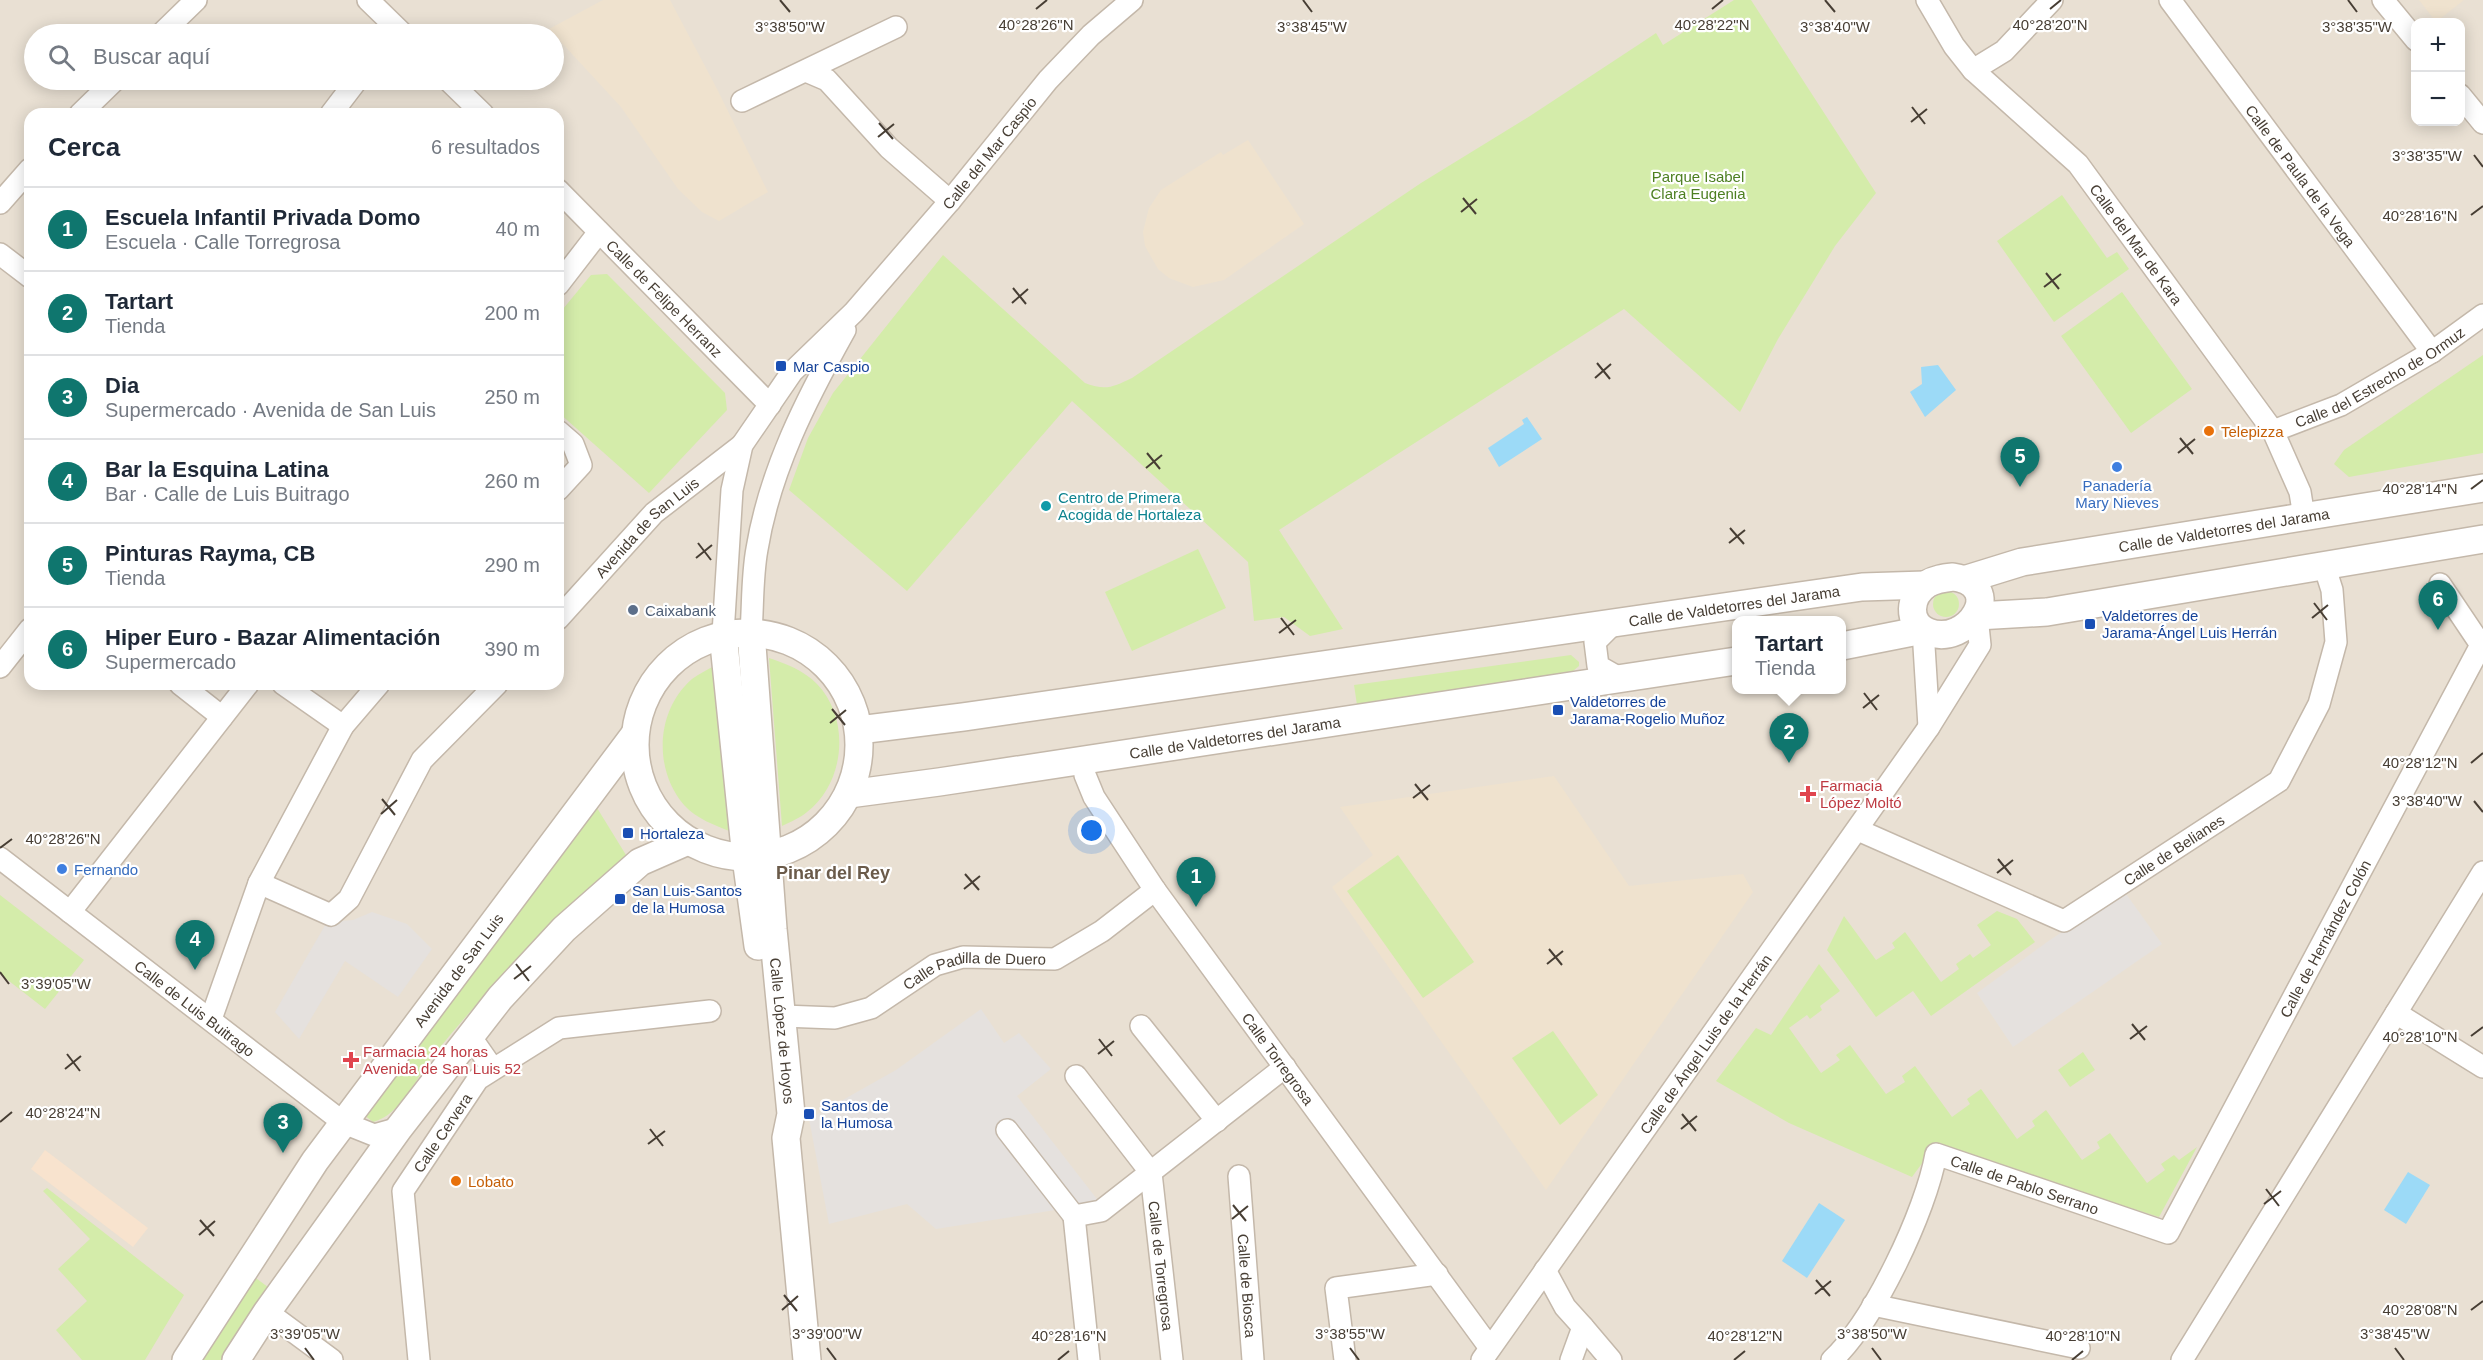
<!DOCTYPE html>
<html lang="es">
<head>
<meta charset="utf-8">
<style>
  body { margin:0; font-family:Helvetica,sans-serif; background:#f6f6f7; color:#1f2937 }
  .controls { position:absolute; right:18px; top:18px; display:grid; overflow:hidden; border-radius:12px; box-shadow:0 3px 15px #0003 }
  .controls button { width:54px; height:54px; display:grid; place-items:center; padding:0; border:0; border-bottom:2px solid #e0e1e3; background:#fff; color:#1f2937; font:30px sans-serif }
  .you { position:absolute; left:1092px; top:831px; width:21px; height:21px; margin:-15px; border:4px solid #fff; border-radius:50%; background:#1a73e8; box-shadow:0 0 0 9px #1a73e833 }
  .badge { display:grid; place-items:center; width:39px; height:39px; border-radius:50%; background:#0f766e; color:#fff; font-size:20px; font-weight:700 }
  .pin { position:absolute; translate:-50% -50px; filter:drop-shadow(0 2px 3px #0008) }
  .pin::after { content:''; position:absolute; top:32px; width:21px; height:18px; background:inherit; clip-path:polygon(0 0,100% 0,50% 100%) }
  .popup { position:absolute; left:1732px; top:616px; width:114px; height:78px; box-sizing:border-box; display:grid; place-content:center; border-radius:12px; background:#fff; filter:drop-shadow(0 2px 4px #0005); font-size:20px; white-space:nowrap; color:#747a83 }
  .popup b { font-size:22px; color:#1f2937 }
  .popup::after { content:''; position:absolute; left:50%; top:100%; margin-left:-12px; border:12px solid transparent; border-top-color:#fff }
  .list { margin:0; padding:0; list-style:none }
  h2 { display:flex; justify-content:space-between; align-items:center; height:78px; margin:0; padding:0 24px; font-size:26px }
  h2 small { font-size:20px; font-weight:400; color:#747a83 }
  .list li { display:grid; grid-template-columns:39px 1fr auto; gap:18px; align-items:center; box-sizing:border-box; height:84px; padding:0 24px; border-top:2px solid #e0e1e3 }
  .list b { display:block; font-size:22px; white-space:nowrap }
  .list p { margin:0; font-size:20px; white-space:nowrap; color:#747a83 }
  .list em { font-size:20px; font-style:normal; color:#747a83 }
  .icon { flex:none; width:33px; height:33px; fill:none; stroke:currentColor; stroke-width:2; stroke-linecap:round; stroke-linejoin:round }
  .map { position:relative; flex:none; width:2483px; height:1360px; overflow:hidden }
  .search { position:absolute; background:#fff; box-shadow:0 3px 15px #0003; left:24px; top:24px; width:540px; height:66px; display:flex; align-items:center; gap:15px; box-sizing:border-box; padding:0 21px; border-radius:33px; color:#747a83; font-size:22px }
  .panel { position:absolute; background:#fff; box-shadow:0 3px 15px #0003; left:24px; top:108px; width:540px; height:582px; border-radius:18px }
  .map>svg:first-child { display:block }
</style>
</head>
<body>
<div class="map">
<svg width="2483" height="1360" viewBox="0 0 2483 1360">
  <rect width="100%" height="100%" fill="#f4eee5"/>
  <path fill="#e9e0d3" fill-rule="evenodd" d="M 0,0 L 2483,0 L 2483,1360 L 0,1360 ZM 2416,22 L 2460,22 L 2460,122 L 2416,122 ZM 34,34 L 554,34 L 554,80 L 34,80 ZM 30,114 L 558,114 L 558,684 L 30,684 ZM 1736,620 L 1842,620 L 1842,690 L 1736,690 Z"/>
  <polygon fill="#f8e3ce" points="45,1150 148,1228 133,1247 31,1169"/>
  <g fill="#efe2ce">
    <polygon points="603,0 670,0 716,87 768,192 719,221 702,212 678,189 621,107 549,29"/>
    <polygon points="2419,0 2464,0 2436,22"/>
    <polygon points="1248,140 1304,224 1224,280 1193,287 1169,278 1158,269 1145,246 1143,232 1149,208 1161,190 1221,152 1223,155"/>
    <polygon points="1554,776 1629,886 1743,874 1753,892 1546,1190 1332,887 1373,855 1340,807"/>
  </g>
  <g fill="#d4ecaa">
    <path d="M 1734,0 L 1751,0 L 1876,193 L 1835,246 L 1778,339 L 1740,412 L 1624,309 L 1279,530 L 1343,629 L 1310,636 L 1284,617 L 1254,621 L 1248,562 L 1072,401 L 907,591 L 789,490 L 808,438 L 833,393 L 943,255 L 1085,383 C 1106,391 1113,387 1132,378 L 1421,183 L 1530,116 L 1638,45 L 1656,33 L 1663,45 Z"/>
    <polygon points="2062,195 2107,258 2117,252 2129,269 2054,322 1997,241"/>
    <polygon points="607,274 725,393 727,410 649,493 558,412 558,315 591,275"/>
    <polygon points="2122,292 2192,389 2131,433 2061,336"/>
    <polygon points="2483,355 2483,453 2349,477 2334,464 2344,450"/>
    <polygon points="1198,549 1226,608 1132,651 1105,592"/>
    <circle cx="1946" cy="604" r="13"/>
    <polygon points="1571,655 1579,662 1579,666 1573,671 1557,676 1357,705 1354,685"/>
    <path d="M 769,658 C 787,664 803,670 817,684 C 851,719 845,783 807,812 C 800,818 790,822 782,826 Z"/>
    <path d="M 716,665 L 732,832 C 714,825 697,819 684,805 C 653,769 656,710 692,679 C 699,674 708,669 716,665 Z"/>
    <path d="M 594,803 L 626,855 C 558,919 491,983 433,1056 C 416,1078 401,1115 373,1122 L 364,1115 Z"/>
    <polygon points="1398,855 1474,962 1423,998 1347,891"/>
    <polygon points="0,895 84,960 45,1009 0,974"/>
    <polygon points="1997,911 2017,919 2035,942 1931,1016 1913,991 1876,1017 1827,950 1844,916 1876,960 1895,948 1892,943 1905,932 1941,982 1959,969 1956,964 1970,954 1973,958 1991,945 1977,925"/>
    <polygon points="1819,964 1840,991 1820,1006 1822,1010 1810,1019 1807,1015 1789,1028 1821,1073 1840,1060 1836,1055 1850,1045 1886,1094 1905,1082 1902,1076 1915,1066 1952,1117 1970,1104 1967,1099 1981,1089 2017,1139 2035,1126 2032,1121 2046,1110 2082,1160 2100,1148 2097,1142 2110,1133 2147,1183 2165,1170 2161,1164 2174,1155 2179,1160 2197,1147 2159,1217 1934,1147 1912,1177 1789,1123 1716,1081 1756,1028 1771,1035"/>
    <polygon points="1553,1031 1598,1095 1560,1125 1512,1058"/>
    <polygon points="2083,1052 2095,1070 2070,1087 2058,1070"/>
    <polygon points="47,1188 184,1295 145,1360 82,1360 56,1330 87,1301 58,1269 90,1239 43,1191"/>
    <polygon points="253,1276 268,1287 222,1360 200,1360"/>
  </g>
  <g fill="#e5e1de">
    <polygon points="2124,891 2162,944 2013,1047 1977,993 2047,942"/>
    <polygon points="372,912 407,924 432,949 398,997 345,961 299,1039 275,1012 302,965 327,922 353,920"/>
    <polygon points="981,1009 1004,1043 1019,1033 1051,1069 1017,1096 1100,1203 936,1229 907,1204 829,1224 809,1119 896,1070"/>
  </g>
  <g fill="#9cdaf7">
    <polygon points="1938,365 1956,390 1925,417 1910,392 1922,384 1921,367"/>
    <polygon points="1527,417 1542,439 1499,467 1488,448 1524,424 1522,420"/>
    <polygon points="2408,1172 2430,1185 2406,1224 2384,1210"/>
    <polygon points="1819,1203 1845,1220 1807,1278 1782,1261"/>
  </g>
  <g fill="none" stroke-linecap="round" stroke-linejoin="round">
    <g stroke="#c4b8aa" stroke-width="24">
      <g id="minor">
        <polyline points="368,0 403,34"/>
        <path id="s1" d="M 1927,0 L 1954,46 L 1973,70 L 2078,164 L 2273,431 L 2300,492 L 2304,517"/>
        <path id="s2" d="M 2170,0 L 2432,352"/>
        <polyline points="2383,0 2416,40"/>
        <polyline points="161,34 196,0"/>
        <polyline points="1973,70 2004,51 2052,0"/>
        <polyline points="806,71 827,80 889,148 950,201"/>
        <polyline points="448,80 483,114"/>
        <polyline points="2460,95 2483,123"/>
        <polyline points="742,101 896,27"/>
        <polyline points="80,114 115,80"/>
        <polyline points="331,114 357,80"/>
        <path id="s3" d="M 558,190 L 770,405"/>
        <polyline points="0,203 30,169"/>
        <polyline points="0,254 30,277"/>
        <polyline points="558,285 599,232"/>
        <polyline points="558,431 573,444 581,465 558,490"/>
        <path id="s4" d="M 2273,431 L 2341,405 L 2432,352 L 2483,315"/>
        <path id="s5" d="M 558,619 L 654,513 L 742,445"/>
        <polyline points="1614,623 1595,642 1598,666 1621,679"/>
        <polyline points="1923,630 1929,727"/>
        <path d="M 751,632 C 753,605 752,576 757,549 C 770,470 806,400 845,330"/>
        <path id="s6" d="M 723,634 L 732,490 L 742,445 L 792,372 L 854,312 L 950,201 L 1048,80 L 1091,35 L 1132,0"/>
        <polyline points="0,667 30,629"/>
        <polyline points="180,684 222,717"/>
        <polyline points="283,684 343,726"/>
        <path id="s7" d="M 1083,759 L 1085,775 L 1094,797 L 1155,890 L 1490,1348"/>
        <path id="s8" d="M 1858,830 L 2064,921 L 2279,781 L 2319,704 L 2336,642 L 2332,590 L 2324,565"/>
        <path id="s9" d="M 0,858 L 344,1123 L 374,1135 L 399,1128"/>
        <polyline points="259,883 331,915 349,899 422,760 497,684"/>
        <polyline points="70,912 248,684"/>
        <polyline points="2396,1013 2483,1067"/>
        <path id="s10" d="M 783,1016 L 835,1018 L 871,1008 L 935,965 L 963,957 L 1055,959 L 1102,931 L 1155,890"/>
        <polyline points="211,1019 259,883 343,726 379,684"/>
        <polyline points="1141,1026 1217,1121"/>
        <polyline points="470,1036 493,1069"/>
        <path id="s11" d="M 1076,1076 L 1151,1173 L 1172,1360"/>
        <polyline points="1007,1130 1074,1216 1101,1211 1285,1067"/>
        <path id="s12" d="M 1239,1176 L 1253,1360"/>
        <polyline points="1074,1216 1089,1360"/>
        <polyline points="1545,1270 1565,1307 1583,1327 1571,1360"/>
        <polyline points="1873,1305 2079,1348"/>
        <polyline points="267,1312 332,1360"/>
        <polyline points="1583,1327 1611,1360"/>
        <path id="s13" d="M 419,1360 L 403,1191 L 478,1079 L 559,1028 L 710,1011"/>
        <polyline points="1345,1360 1336,1288 1437,1274"/>
        <path id="s14" d="M 1482,1360 L 1929,727 L 1980,645 L 1977,616"/>
        <path id="s15" d="M 1832,1360 C 1874,1321 1926,1211 1936,1154 L 2168,1233 L 2481,645 L 2440,584"/>
        <polyline points="2182,1360 2483,872"/>
      </g>
    </g>
    <g stroke="#c4b8aa" stroke-width="30">
      <g id="tertiary">
        <path d="M 1953,577 C 2008,585 1968,648 1928,632 C 1906,623 1909,596 1927,584 C 1935,579 1944,578 1953,577 Z"/>
        <path id="s16" d="M 1967,579 L 2022,562 L 2483,488"/>
        <polyline points="1977,616 2047,612 2483,539"/>
        <path id="s17" d="M 751,632 L 773,929 L 791,1114 L 786,1138 L 807,1360"/>
        <circle cx="747" cy="745" r="112"/>
        <polyline points="723,634 746,858 758,946"/>
        <polyline points="1842,646 1923,630"/>
        <path id="s18" d="M 859,730 L 963,717 L 1862,587 L 1925,585"/>
        <path id="s19" d="M 849,794 L 939,782 L 1736,661"/>
        <path id="s20" d="M 186,1360 L 315,1161 L 635,734"/>
        <polyline points="236,1360 267,1312 399,1128 500,998 564,929 640,862 688,841"/>
      </g>
    </g>
    <use href="#minor" stroke="#fff" stroke-width="21"/>
    <use href="#tertiary" stroke="#fff" stroke-width="27"/>
  </g>
  <path fill="none" stroke="#473e34" stroke-width="2" d="M 780,0 L 790,12M 1303,0 L 1312,12M 1825,0 L 1835,12M 2348,0 L 2357,12M 1036,9 L 1047,0M 1712,9 L 1723,0M 2050,9 L 2061,0M 1912,107 L 1925,124M 1911,122 L 1927,109M 879,123 L 893,139M 878,137 L 894,124M 2474,155 L 2483,167M 1463,198 L 1476,214M 1461,212 L 1477,199M 2471,215 L 2483,206M 2046,273 L 2059,289M 2044,287 L 2061,274M 1013,288 L 1026,304M 1012,303 L 1028,289M 1597,363 L 1610,379M 1595,378 L 1611,364M 2180,438 L 2193,454M 1147,453 L 1160,469M 2178,453 L 2195,439M 1146,468 L 1162,455M 2471,489 L 2483,480M 1730,528 L 1744,544M 698,543 L 711,560M 1729,543 L 1745,530M 696,558 L 712,545M 2314,603 L 2327,620M 1281,618 L 1294,635M 2312,618 L 2328,605M 1279,633 L 1296,620M 1864,693 L 1877,710M 1863,708 L 1879,695M 832,709 L 845,725M 830,723 L 846,710M 2471,763 L 2483,753M 1415,784 L 1428,800M 1413,798 L 1430,785M 382,799 L 395,815M 2474,801 L 2483,812M 381,814 L 397,800M 0,848 L 12,839M 1998,859 L 2011,875M 1997,873 L 2013,860M 965,874 L 979,890M 964,889 L 980,876M 1549,949 L 1562,965M 516,964 L 529,981M 1547,964 L 1563,951M 0,972 L 9,984M 514,979 L 531,966M 2132,1024 L 2145,1040M 2471,1036 L 2483,1027M 1099,1039 L 1112,1056M 2130,1039 L 2147,1026M 67,1054 L 80,1071M 1098,1054 L 1114,1041M 65,1069 L 81,1056M 1682,1114 L 1696,1131M 0,1122 L 12,1112M 650,1129 L 663,1146M 1681,1129 L 1697,1116M 648,1144 L 665,1131M 2266,1189 L 2279,1206M 2264,1204 L 2281,1191M 1233,1205 L 1246,1221M 1232,1219 L 1248,1206M 200,1220 L 214,1236M 199,1235 L 215,1221M 1816,1280 L 1830,1296M 1815,1294 L 1831,1281M 784,1295 L 797,1311M 782,1310 L 798,1296M 2471,1310 L 2483,1301M 305,1348 L 314,1360M 827,1348 L 836,1360M 1350,1348 L 1359,1360M 1872,1348 L 1881,1360M 2395,1348 L 2404,1360M 1058,1360 L 1069,1351M 1734,1360 L 1745,1351M 2072,1360 L 2083,1351"/>
  <g fill="#1a4fb4" stroke="#fff" stroke-width="2">
    <rect x="775" y="360" width="12" height="12" rx="3"/>
    <rect x="2084" y="618" width="12" height="12" rx="3"/>
    <rect x="1552" y="704" width="12" height="12" rx="3"/>
    <rect x="622" y="827" width="12" height="12" rx="3"/>
    <rect x="614" y="893" width="12" height="12" rx="3"/>
    <rect x="803" y="1108" width="12" height="12" rx="3"/>
  </g>
  <g fill="#e8710a" stroke="#fff" stroke-width="2">
    <circle cx="2209" cy="431" r="6"/>
    <circle cx="456" cy="1181" r="6"/>
  </g>
  <g fill="#3f7fe0" stroke="#fff" stroke-width="2">
    <circle cx="2117" cy="467" r="6"/>
    <circle cx="62" cy="869" r="6"/>
  </g>
  <circle fill="#0f9aa8" stroke="#fff" stroke-width="2" cx="1046" cy="506" r="6"/>
  <circle fill="#5c6f8a" stroke="#fff" stroke-width="2" cx="633" cy="610" r="6"/>
  <g fill="#e0444e" stroke="#fff" stroke-width="2">
    <path d="M1805 785h6v6h6v6h-6v6h-6v-6h-6v-6h6z"/>
    <path d="M348 1051h6v6h6v6h-6v6h-6v-6h-6v-6h6z"/>
  </g>
  <g text-anchor="middle" dominant-baseline="central" stroke-width="4.5" stroke-linejoin="round" paint-order="stroke">
    <g font-size="15" fill="#473e34" stroke="#fff">
      <text stroke="none"><textPath href="#s6" startOffset="574">Calle del Mar Caspio</textPath></text>
      <text stroke="none"><textPath href="#s2" startOffset="219">Calle de Paula de la Vega</textPath></text>
      <text stroke="none"><textPath href="#s1" startOffset="324">Calle del Mar de Kara</textPath></text>
      <text stroke="none"><textPath href="#s3" startOffset="152">Calle de Felipe Herranz</textPath></text>
      <text stroke="none"><textPath href="#s4" startOffset="120">Calle del Estrecho de Ormuz</textPath></text>
      <text stroke="none"><textPath href="#s5" startOffset="128">Avenida de San Luis</textPath></text>
      <text stroke="none"><textPath href="#s16" startOffset="262">Calle de Valdetorres del Jarama</textPath></text>
      <text stroke="none"><textPath href="#s18" startOffset="884">Calle de Valdetorres del Jarama</textPath></text>
      <text stroke="none"><textPath href="#s19" startOffset="390">Calle de Valdetorres del Jarama</textPath></text>
      <text stroke="none"><textPath href="#s8" startOffset="356">Calle de Belianes</textPath></text>
      <text stroke="none"><textPath href="#s15" startOffset="812">Calle de Hernández Colón</textPath></text>
      <text stroke="none"><textPath href="#s20" startOffset="476">Avenida de San Luis</textPath></text>
      <text stroke="none"><textPath href="#s10" startOffset="204">Calle Padilla de Duero</textPath></text>
      <text stroke="none"><textPath href="#s9" startOffset="246">Calle de Luis Buitrago</textPath></text>
      <text stroke="none"><textPath href="#s17" startOffset="400">Calle López de Hoyos</textPath></text>
      <text stroke="none"><textPath href="#s14" startOffset="387">Calle de Ángel Luis de la Herrán</textPath></text>
      <text stroke="none"><textPath href="#s7" startOffset="360">Calle Torregrosa</textPath></text>
      <text stroke="none"><textPath href="#s13" startOffset="240">Calle Cervera</textPath></text>
      <text stroke="none"><textPath href="#s15" startOffset="327">Calle de Pablo Serrano</textPath></text>
      <text stroke="none"><textPath href="#s11" startOffset="216">Calle de Torregrosa</textPath></text>
      <text stroke="none"><textPath href="#s12" startOffset="110">Calle de Biosca</textPath></text>
    </g>
    <g font-size="15" fill="#4d7f22" stroke="#fff">
      <text x="1698" y="176">Parque Isabel<tspan x="1698" dy="17">Clara Eugenia</tspan></text>
    </g>
    <g font-size="15" fill="#164399" stroke="#fff" text-anchor="start">
      <text x="793" y="366">Mar Caspio</text>
      <text x="2102" y="615">Valdetorres de<tspan x="2102" dy="17">Jarama-Ángel Luis Herrán</tspan></text>
      <text x="1570" y="701">Valdetorres de<tspan x="1570" dy="17">Jarama-Rogelio Muñoz</tspan></text>
      <text x="640" y="833">Hortaleza</text>
      <text x="632" y="890">San Luis-Santos<tspan x="632" dy="17">de la Humosa</tspan></text>
      <text x="821" y="1105">Santos de<tspan x="821" dy="17">la Humosa</tspan></text>
    </g>
    <g font-size="15" fill="#c56008" stroke="#fff" text-anchor="start">
      <text x="2221" y="431">Telepizza</text>
      <text x="468" y="1181">Lobato</text>
    </g>
    <g font-size="15" fill="#366cbe" stroke="#fff">
      <text x="2117" y="485">Panadería<tspan x="2117" dy="17">Mary Nieves</tspan></text>
      <text x="74" y="869" text-anchor="start">Fernando</text>
    </g>
    <g font-size="15" fill="#0d838f" stroke="#fff" text-anchor="start">
      <text x="1058" y="497">Centro de Primera<tspan x="1058" dy="17">Acogida de Hortaleza</tspan></text>
    </g>
    <g font-size="15" fill="#4e5e75" stroke="#fff" text-anchor="start">
      <text x="645" y="610">Caixabank</text>
    </g>
    <g font-size="15" fill="#be3a42" stroke="#fff" text-anchor="start">
      <text x="1820" y="785">Farmacia<tspan x="1820" dy="17">López Moltó</tspan></text>
      <text x="363" y="1051">Farmacia 24 horas<tspan x="363" dy="17">Avenida de San Luis 52</tspan></text>
    </g>
    <g font-size="18" font-weight="bold" fill="#6b5b4a" stroke="#fff">
      <text x="833" y="873">Pinar del Rey</text>
    </g>
  </g>
  <g font-size="15" text-anchor="middle" fill="#473e34" stroke="#fff" stroke-width="4.5" stroke-linejoin="round" paint-order="stroke">
    <text x="1036" y="30">40°28'26"N</text>
    <text x="1712" y="30">40°28'22"N</text>
    <text x="2050" y="30">40°28'20"N</text>
    <text x="790" y="32">3°38'50"W</text>
    <text x="1312" y="32">3°38'45"W</text>
    <text x="1835" y="32">3°38'40"W</text>
    <text x="2357" y="32">3°38'35"W</text>
    <text x="2427" y="161">3°38'35"W</text>
    <text x="2420" y="221">40°28'16"N</text>
    <text x="2420" y="494">40°28'14"N</text>
    <text x="2420" y="768">40°28'12"N</text>
    <text x="2427" y="806">3°38'40"W</text>
    <text x="63" y="844">40°28'26"N</text>
    <text x="56" y="989">3°39'05"W</text>
    <text x="2420" y="1042">40°28'10"N</text>
    <text x="63" y="1118">40°28'24"N</text>
    <text x="2420" y="1315">40°28'08"N</text>
    <text x="305" y="1339">3°39'05"W</text>
    <text x="827" y="1339">3°39'00"W</text>
    <text x="1350" y="1339">3°38'55"W</text>
    <text x="1872" y="1339">3°38'50"W</text>
    <text x="2395" y="1339">3°38'45"W</text>
    <text x="1069" y="1341">40°28'16"N</text>
    <text x="1745" y="1341">40°28'12"N</text>
    <text x="2083" y="1341">40°28'10"N</text>
  </g>
</svg>
<div class="controls">
<button>+</button>
<button>−</button>
</div>
<div class="you"></div>
<div class="pin badge" style="left:1196px;top:907px">1</div>
<div class="pin badge" style="left:1789px;top:763px">2</div>
<div class="popup"><b>Tartart</b>Tienda</div>
<div class="pin badge" style="left:283px;top:1153px">3</div>
<div class="pin badge" style="left:195px;top:970px">4</div>
<div class="pin badge" style="left:2020px;top:487px">5</div>
<div class="pin badge" style="left:2438px;top:630px">6</div>
<div class="search"><svg class="icon" aria-label="search" viewBox="0 0 24 24"><circle cx="10" cy="10" r="6"/><path d="M15 15l6 6"/></svg>Buscar aquí</div>
<section class="panel">
<h2>Cerca<small>6 resultados</small></h2>
<ul class="list">
<li><span class="badge">1</span><div><b>Escuela Infantil Privada Domo</b><p>Escuela · Calle Torregrosa</p></div><em>40 m</em></li>
<li><span class="badge">2</span><div><b>Tartart</b><p>Tienda</p></div><em>200 m</em></li>
<li><span class="badge">3</span><div><b>Dia</b><p>Supermercado · Avenida de San Luis</p></div><em>250 m</em></li>
<li><span class="badge">4</span><div><b>Bar la Esquina Latina</b><p>Bar · Calle de Luis Buitrago</p></div><em>260 m</em></li>
<li><span class="badge">5</span><div><b>Pinturas Rayma, CB</b><p>Tienda</p></div><em>290 m</em></li>
<li><span class="badge">6</span><div><b>Hiper Euro - Bazar Alimentación</b><p>Supermercado</p></div><em>390 m</em></li>
</ul>
</section>
</div>
</body>
</html>
